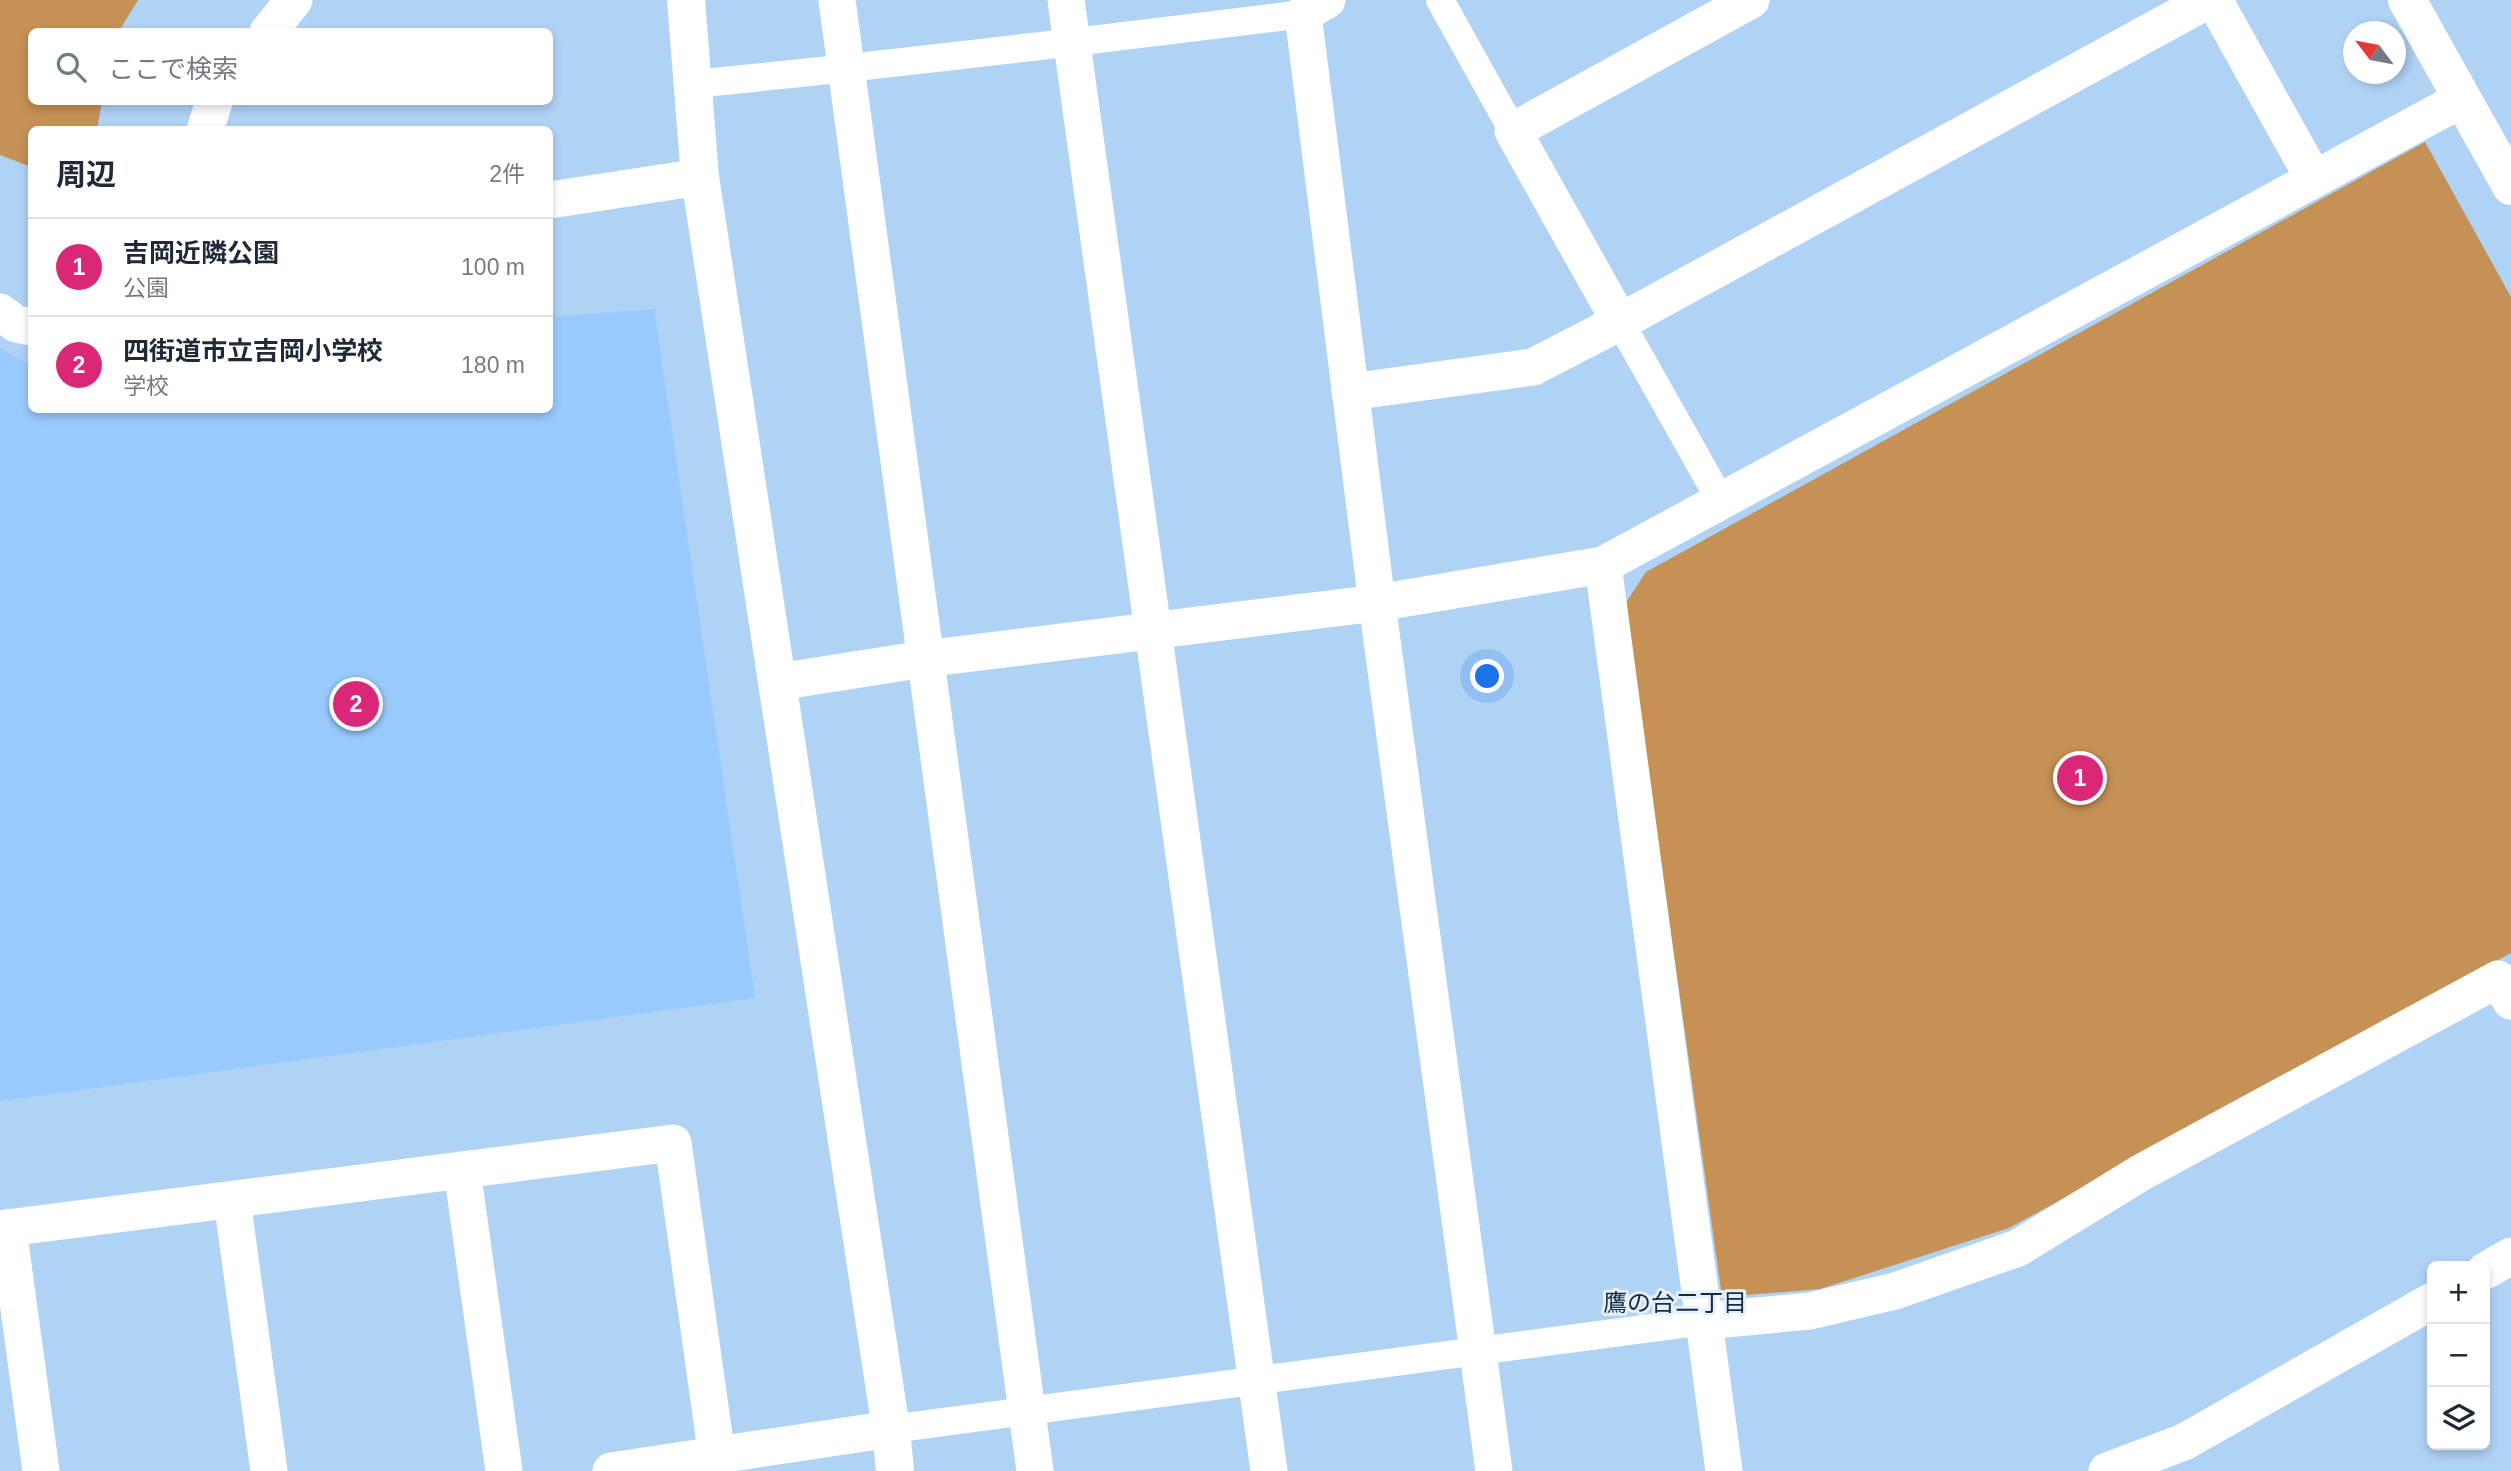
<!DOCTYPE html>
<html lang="ja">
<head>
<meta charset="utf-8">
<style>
  body { margin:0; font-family:Arial,"Noto Sans JP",sans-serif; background:#f2f2f3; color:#1f2937 }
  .controls { position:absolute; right:21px; bottom:21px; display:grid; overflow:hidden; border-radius:10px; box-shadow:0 4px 10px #0003 }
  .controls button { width:63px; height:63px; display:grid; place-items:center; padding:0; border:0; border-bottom:2px solid #e0e1e3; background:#fff; color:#1f2937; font:35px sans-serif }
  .compass { position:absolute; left:2343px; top:21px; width:63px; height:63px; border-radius:50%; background:#fff; box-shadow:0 4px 10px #0003; rotate:302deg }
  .you { position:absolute; left:1488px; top:677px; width:24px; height:24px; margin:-18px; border:5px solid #fff; border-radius:50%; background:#1a73e8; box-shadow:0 0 0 10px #1a73e833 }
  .badge { display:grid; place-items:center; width:46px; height:46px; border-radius:50%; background:#db2777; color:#fff; font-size:23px; font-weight:700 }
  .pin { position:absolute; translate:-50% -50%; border:4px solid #fff; box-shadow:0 2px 7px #0006 }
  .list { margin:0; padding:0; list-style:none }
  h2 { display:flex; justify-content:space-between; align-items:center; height:91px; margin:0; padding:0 28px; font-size:30px }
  h2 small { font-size:23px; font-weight:400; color:#747a83 }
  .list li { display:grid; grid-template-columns:46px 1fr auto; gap:21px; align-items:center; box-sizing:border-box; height:98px; padding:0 28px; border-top:2px solid #e0e1e3 }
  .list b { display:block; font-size:26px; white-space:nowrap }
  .list p { margin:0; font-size:23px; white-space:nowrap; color:#747a83 }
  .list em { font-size:23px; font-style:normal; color:#747a83 }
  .icon { flex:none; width:38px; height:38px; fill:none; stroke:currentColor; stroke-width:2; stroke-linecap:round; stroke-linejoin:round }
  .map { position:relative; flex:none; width:2511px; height:1471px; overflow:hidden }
  .search { position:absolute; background:#fff; box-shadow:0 4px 10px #0003; left:28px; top:28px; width:525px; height:77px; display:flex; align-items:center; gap:18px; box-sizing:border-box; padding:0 24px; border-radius:10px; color:#747a83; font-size:26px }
  .panel { position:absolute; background:#fff; box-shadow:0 4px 10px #0003; left:28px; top:126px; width:525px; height:287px; border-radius:10px }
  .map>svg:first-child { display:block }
</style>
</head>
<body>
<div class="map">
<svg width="2511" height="1471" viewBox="0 0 2511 1471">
  <rect width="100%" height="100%" fill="#b0d2f5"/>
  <polygon fill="#99cafe" points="654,309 755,998 0,1101 0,348 31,365 32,410 550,410 550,317"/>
  <g fill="#c59155">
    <polygon points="0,0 138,0 119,31 32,32 32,102 102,102 97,129 32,130 31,167 0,155"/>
    <polygon points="2425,142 2511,297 2511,953 2009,1228 1820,1289 1722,1297 1625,604 1646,572"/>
  </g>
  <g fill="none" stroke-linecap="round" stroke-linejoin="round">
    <g stroke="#fff" stroke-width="28">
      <polyline points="1440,0 1513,131"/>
      <path d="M 693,84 C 897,64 1100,39 1303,14"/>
      <polyline points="1620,322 1721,501"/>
      <polyline points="891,1429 1704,1321"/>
    </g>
    <g stroke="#fff" stroke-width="37">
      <polyline points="837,0 1035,1471"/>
      <polyline points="1066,0 1269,1471"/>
      <polyline points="1327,0 1303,14 1377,603 1494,1471"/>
      <polyline points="2214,0 2314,179"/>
      <polyline points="268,32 294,0"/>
      <polyline points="205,130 214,102"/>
      <polyline points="550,200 700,177"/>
      <polyline points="0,312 16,324 32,327"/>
      <polyline points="1620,322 1513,131 1751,0"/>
      <polyline points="1350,392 1533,367 1620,322 2208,0"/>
      <polyline points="1603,565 1724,1471"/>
      <polyline points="778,682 924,659 1377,603 1603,565 2462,99"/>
      <polyline points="462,1170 504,1471"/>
      <polyline points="232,1200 269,1471"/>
      <polyline points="8,1228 41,1471"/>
      <polyline points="0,1229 673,1143 719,1471"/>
      <polyline points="2485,1271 2511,1256"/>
      <polyline points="1704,1321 1810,1311 1895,1291 2018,1248 2142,1172 2498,979 2511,1001"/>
      <polyline points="611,1471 891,1429"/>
      <polyline points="2107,1471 2184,1442 2432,1301"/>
    </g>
    <g stroke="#fff" stroke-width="38">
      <polyline points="686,0 700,177 891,1429 895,1471"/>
      <polyline points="2407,0 2511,186"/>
    </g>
  </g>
  <g text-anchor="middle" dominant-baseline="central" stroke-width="6" stroke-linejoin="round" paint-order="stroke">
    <g font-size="24" fill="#142b42" stroke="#e5f0fc">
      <text x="1675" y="1302">鷹の台二丁目</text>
    </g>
  </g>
</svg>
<div class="controls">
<button>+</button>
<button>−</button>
<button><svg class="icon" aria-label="layers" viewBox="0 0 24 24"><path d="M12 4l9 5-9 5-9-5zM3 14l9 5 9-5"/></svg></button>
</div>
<svg class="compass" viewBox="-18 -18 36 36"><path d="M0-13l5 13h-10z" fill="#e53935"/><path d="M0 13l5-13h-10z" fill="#747a83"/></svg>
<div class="you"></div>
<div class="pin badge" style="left:2080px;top:778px">1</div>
<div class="pin badge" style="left:356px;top:704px">2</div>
<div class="search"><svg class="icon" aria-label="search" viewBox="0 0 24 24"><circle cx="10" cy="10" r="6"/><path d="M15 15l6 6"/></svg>ここで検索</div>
<section class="panel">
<h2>周辺<small>2件</small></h2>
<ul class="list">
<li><span class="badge">1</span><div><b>吉岡近隣公園</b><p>公園</p></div><em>100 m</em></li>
<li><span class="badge">2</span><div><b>四街道市立吉岡小学校</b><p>学校</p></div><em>180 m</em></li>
</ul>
</section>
</div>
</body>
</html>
